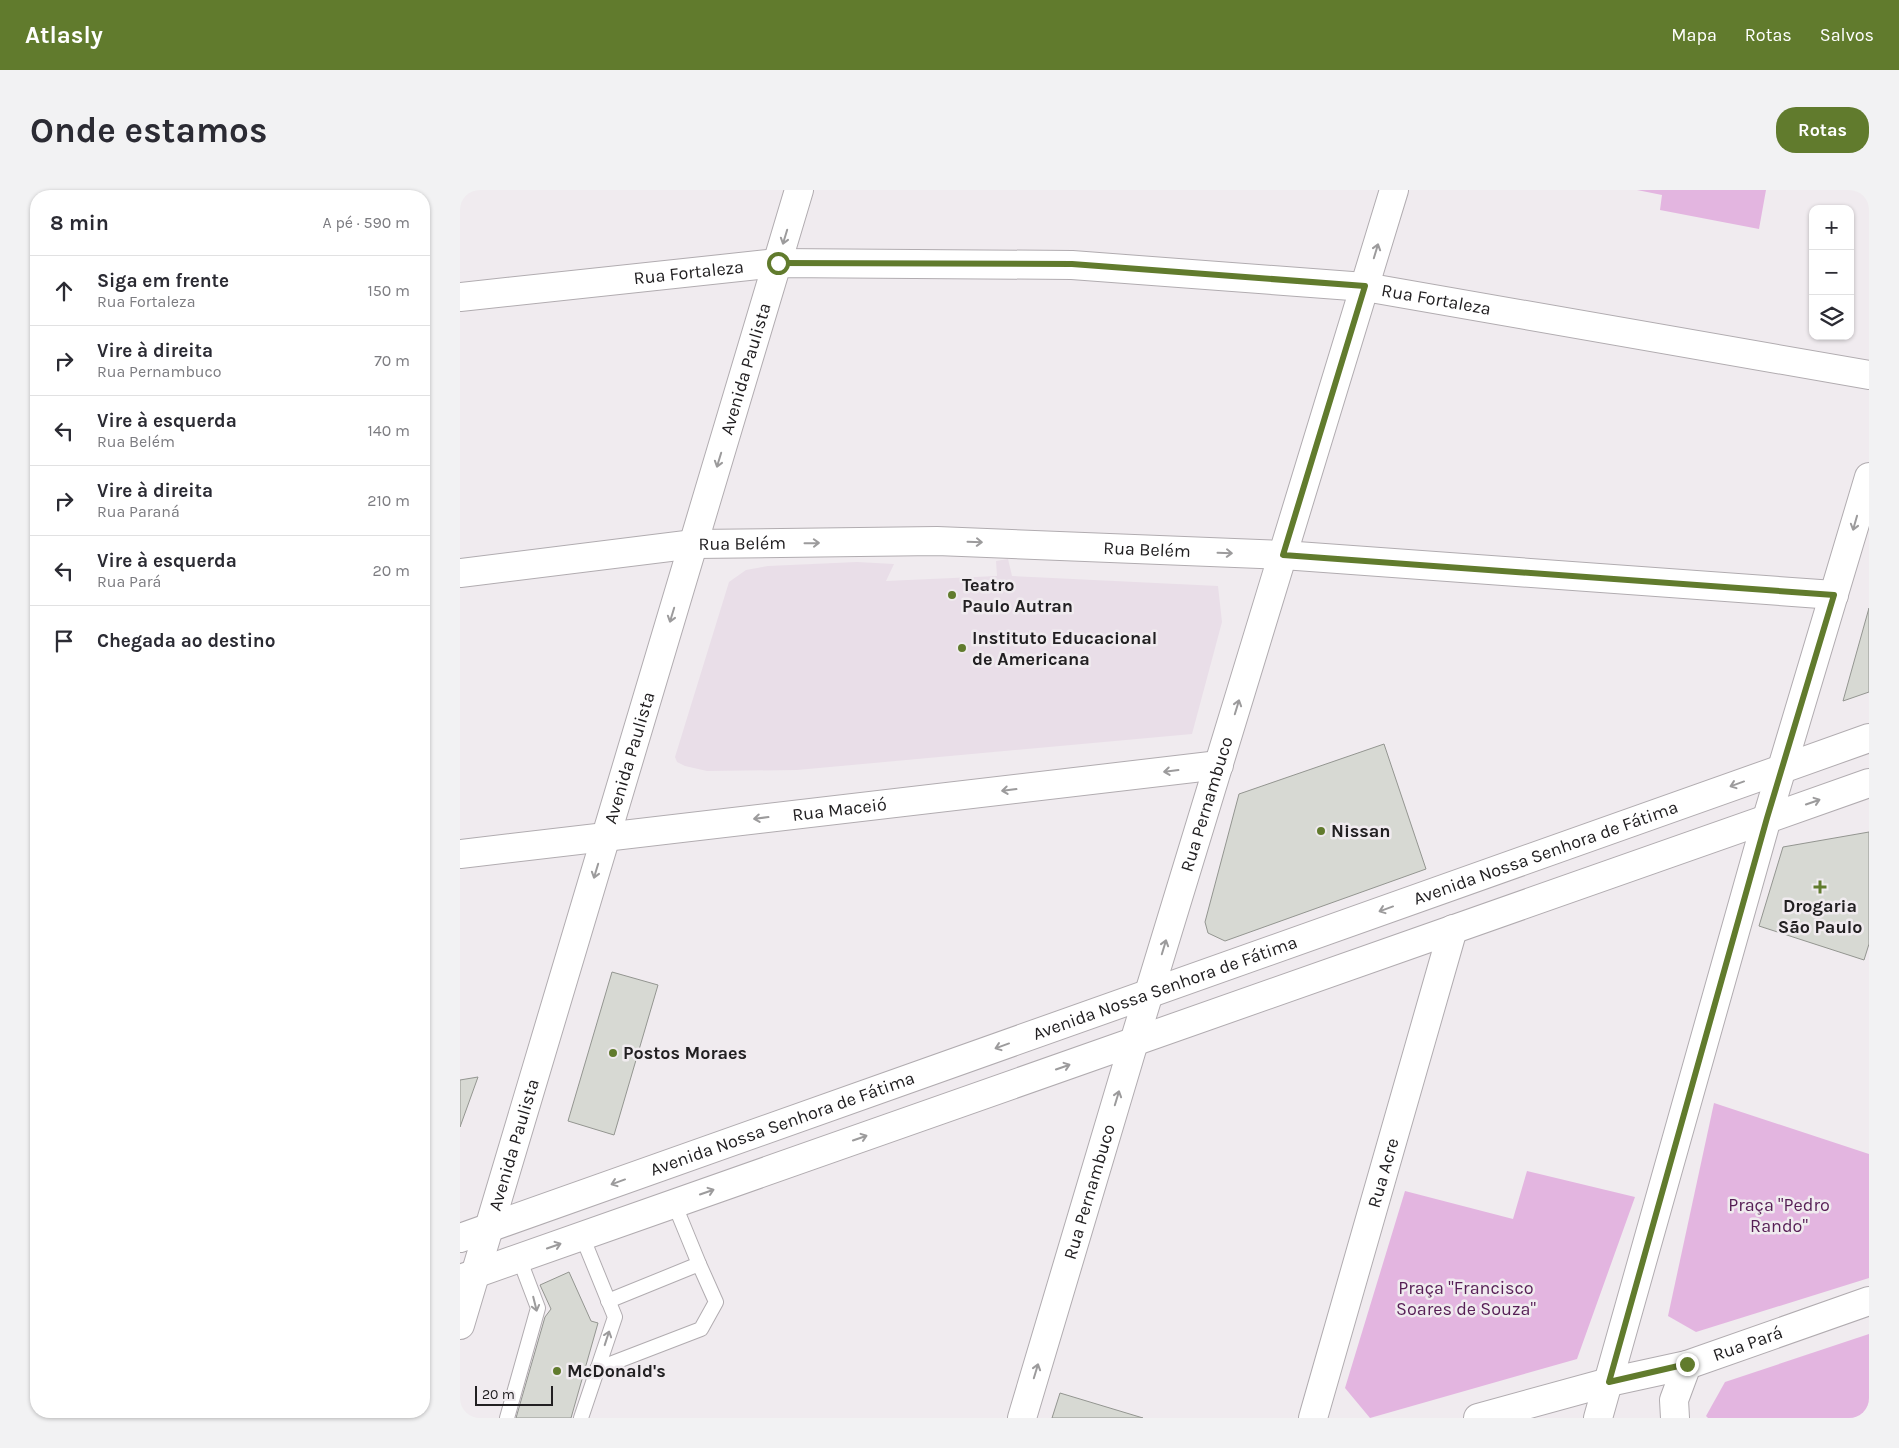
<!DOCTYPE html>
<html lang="pt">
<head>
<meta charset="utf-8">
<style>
  body { margin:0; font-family:Karla,sans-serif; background:#f2f2f3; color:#2b2b33 }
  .controls { position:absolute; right:15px; top:15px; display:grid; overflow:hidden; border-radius:10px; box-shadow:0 1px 4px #0004 }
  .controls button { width:45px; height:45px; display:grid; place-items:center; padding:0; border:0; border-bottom:1px solid #e1e1e2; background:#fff; color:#2b2b33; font:25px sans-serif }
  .scale { position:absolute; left:15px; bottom:12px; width:78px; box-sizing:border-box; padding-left:5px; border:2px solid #222022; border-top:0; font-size:14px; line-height:18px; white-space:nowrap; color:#222022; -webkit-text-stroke:4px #f0ebef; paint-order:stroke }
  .stop { position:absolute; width:15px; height:15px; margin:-11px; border:4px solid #617b2d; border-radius:50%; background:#fff }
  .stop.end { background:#617b2d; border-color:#fff; box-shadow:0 1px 5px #0008 }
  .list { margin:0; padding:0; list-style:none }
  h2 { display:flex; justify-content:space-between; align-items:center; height:65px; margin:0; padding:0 20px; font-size:21px }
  h2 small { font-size:16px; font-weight:400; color:#7c7c81 }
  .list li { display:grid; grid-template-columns:32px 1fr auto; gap:15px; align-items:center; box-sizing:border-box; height:70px; padding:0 20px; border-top:1px solid #e1e1e2 }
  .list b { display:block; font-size:19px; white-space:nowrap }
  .list p { margin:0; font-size:16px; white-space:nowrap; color:#7c7c81 }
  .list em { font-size:16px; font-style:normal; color:#7c7c81 }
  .icon { flex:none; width:28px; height:28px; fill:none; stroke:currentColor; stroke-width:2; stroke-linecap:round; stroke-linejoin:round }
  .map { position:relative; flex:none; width:1409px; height:1228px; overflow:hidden; border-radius:20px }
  header { display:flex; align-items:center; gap:30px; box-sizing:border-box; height:70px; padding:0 25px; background:#617b2d; color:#fff }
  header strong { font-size:24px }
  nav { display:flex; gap:28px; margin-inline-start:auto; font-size:18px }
  .intro { display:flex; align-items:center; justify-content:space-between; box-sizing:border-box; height:120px; padding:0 30px }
  h1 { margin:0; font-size:35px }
  .button { padding:12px 22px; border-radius:20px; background:#617b2d; color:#fff; font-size:18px; font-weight:700 }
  main { display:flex; gap:30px; padding:0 30px }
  aside { flex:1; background:#fff; border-radius:20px; box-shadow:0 1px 4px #0004 }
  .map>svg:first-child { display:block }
</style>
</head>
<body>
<header>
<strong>Atlasly</strong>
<nav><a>Mapa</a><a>Rotas</a><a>Salvos</a></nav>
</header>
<div class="intro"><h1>Onde estamos</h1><a class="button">Rotas</a></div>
<main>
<aside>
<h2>8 min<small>A pé · 590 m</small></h2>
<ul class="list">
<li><svg class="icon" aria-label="ahead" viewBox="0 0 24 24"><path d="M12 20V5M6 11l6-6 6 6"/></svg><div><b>Siga em frente</b><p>Rua Fortaleza</p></div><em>150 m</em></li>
<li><svg class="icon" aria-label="right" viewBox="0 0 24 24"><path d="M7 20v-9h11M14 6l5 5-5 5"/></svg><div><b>Vire à direita</b><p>Rua Pernambuco</p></div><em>70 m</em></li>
<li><svg class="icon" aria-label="left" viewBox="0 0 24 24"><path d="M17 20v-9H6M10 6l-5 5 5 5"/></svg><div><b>Vire à esquerda</b><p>Rua Belém</p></div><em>140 m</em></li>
<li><svg class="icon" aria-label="right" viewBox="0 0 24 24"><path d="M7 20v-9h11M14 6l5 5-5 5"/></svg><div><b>Vire à direita</b><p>Rua Paraná</p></div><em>210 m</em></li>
<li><svg class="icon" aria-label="left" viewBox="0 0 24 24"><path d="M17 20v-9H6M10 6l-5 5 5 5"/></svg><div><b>Vire à esquerda</b><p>Rua Pará</p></div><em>20 m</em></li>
<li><svg class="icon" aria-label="arrive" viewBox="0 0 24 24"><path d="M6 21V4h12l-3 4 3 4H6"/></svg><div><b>Chegada ao destino</b></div></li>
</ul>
</aside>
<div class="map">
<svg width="1409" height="1228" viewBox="0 0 1409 1228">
  <rect width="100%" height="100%" fill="#f0ebef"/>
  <polygon fill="#e9dee8" points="548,369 552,386 758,396 762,432 732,544 337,580 247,581 225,576 217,572 215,567 269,392 286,380 308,376 397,372 434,374 426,391 537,386 536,371"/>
  <g fill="#e3b5e0">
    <polygon points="1177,0 1306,0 1299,39 1200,20 1202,5"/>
    <polygon points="1254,913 1409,964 1409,1088 1236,1142 1208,1126"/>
    <polygon points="1067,981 1175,1007 1117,1169 910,1228 885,1198 945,1001 1053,1029"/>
    <polygon points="1409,1144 1409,1228 1248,1228 1246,1226 1265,1192"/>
  </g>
  <g fill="#d7d9d3" stroke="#939590">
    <polygon points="1409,418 1409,502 1383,511"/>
    <polygon points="924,554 966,679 765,751 748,743 745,732 779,604"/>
    <polygon points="1409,642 1409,754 1404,770 1299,736 1323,657"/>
    <polygon points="152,782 198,795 154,945 108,931"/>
    <polygon points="18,887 0,937 0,890"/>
    <polygon points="109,1082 131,1131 138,1133 111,1228 56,1228 85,1127 91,1119 80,1095"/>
    <polygon points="600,1203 683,1228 592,1228"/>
  </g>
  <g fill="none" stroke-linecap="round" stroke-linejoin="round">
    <g stroke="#b1acb0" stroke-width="16">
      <g id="lane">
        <polyline points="214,1013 239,1074"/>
        <polyline points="137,1179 241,1139 256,1112 239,1074 148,1111"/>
        <polyline points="47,1228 78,1118 59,1068"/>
        <polyline points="121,1228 155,1127 122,1046"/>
      </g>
    </g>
    <g stroke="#b1acb0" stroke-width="30">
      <g id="street">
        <path id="s1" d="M 0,107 L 317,73 L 612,75 L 905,97 L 1409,185"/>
        <path id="s2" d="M 0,383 L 234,354 L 477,351 L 823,365 L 1374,405"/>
        <path id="s3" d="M 0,664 L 759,575"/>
        <path id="s4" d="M 853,1228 L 993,739"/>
        <path id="s5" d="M 1018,1228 L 1149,1192 L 1227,1175 L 1409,1111"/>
        <polyline points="1138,1228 1307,628 1409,287"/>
        <polyline points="1215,1228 1214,1210 1227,1175"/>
      </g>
    </g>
    <g stroke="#b1acb0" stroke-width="30">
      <g id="secondary">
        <path id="s6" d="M 0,1135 L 339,0"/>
        <path id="s7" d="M 562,1228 L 674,852 L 934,0"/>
      </g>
    </g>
    <g stroke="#b1acb0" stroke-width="30">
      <g id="primary">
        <path id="s8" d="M 0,1048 L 1409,548"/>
        <polyline points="0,1089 1409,593"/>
      </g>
    </g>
    <use href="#lane" stroke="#fff" stroke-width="14"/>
    <use href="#street" stroke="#fff" stroke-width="28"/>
    <use href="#secondary" stroke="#fff" stroke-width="28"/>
    <use href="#primary" stroke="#fff" stroke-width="28"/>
  </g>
  <defs><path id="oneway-shaft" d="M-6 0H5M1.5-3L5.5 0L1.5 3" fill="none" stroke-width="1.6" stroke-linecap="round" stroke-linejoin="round" transform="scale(1.25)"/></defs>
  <g stroke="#9c9b9c">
    <use href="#oneway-shaft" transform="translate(325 47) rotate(107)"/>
    <use href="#oneway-shaft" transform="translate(916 61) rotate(-73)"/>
    <use href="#oneway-shaft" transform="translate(259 270) rotate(107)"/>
    <use href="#oneway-shaft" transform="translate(1395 333) rotate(106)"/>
    <use href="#oneway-shaft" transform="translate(515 352) rotate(2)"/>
    <use href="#oneway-shaft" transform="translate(352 353) rotate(-1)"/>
    <use href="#oneway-shaft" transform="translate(765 363) rotate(2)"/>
    <use href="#oneway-shaft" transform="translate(212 425) rotate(107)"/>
    <use href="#oneway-shaft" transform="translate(777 517) rotate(-73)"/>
    <use href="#oneway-shaft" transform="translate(711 581) rotate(173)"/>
    <use href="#oneway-shaft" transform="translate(1277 594) rotate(160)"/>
    <use href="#oneway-shaft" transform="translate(549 600) rotate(173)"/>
    <use href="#oneway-shaft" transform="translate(1353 612) rotate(-19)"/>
    <use href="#oneway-shaft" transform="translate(301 628) rotate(173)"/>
    <use href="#oneway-shaft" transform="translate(136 681) rotate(107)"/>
    <use href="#oneway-shaft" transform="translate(926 719) rotate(160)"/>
    <use href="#oneway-shaft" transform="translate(704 757) rotate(-73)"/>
    <use href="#oneway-shaft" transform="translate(542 856) rotate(160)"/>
    <use href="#oneway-shaft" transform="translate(603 877) rotate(-19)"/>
    <use href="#oneway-shaft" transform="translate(657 908) rotate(-73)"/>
    <use href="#oneway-shaft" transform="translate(400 948) rotate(-19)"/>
    <use href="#oneway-shaft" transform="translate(158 992) rotate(160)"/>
    <use href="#oneway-shaft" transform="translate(247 1002) rotate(-19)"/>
    <use href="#oneway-shaft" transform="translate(94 1056) rotate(-19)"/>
    <use href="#oneway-shaft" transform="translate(75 1114) rotate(76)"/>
    <use href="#oneway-shaft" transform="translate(147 1148) rotate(-72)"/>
    <use href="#oneway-shaft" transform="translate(576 1181) rotate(-73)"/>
  </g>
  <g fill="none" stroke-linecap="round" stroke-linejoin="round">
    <polyline stroke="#617b2d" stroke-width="6" points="318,73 612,74 905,96 823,365 1374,405 1307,628 1149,1192 1227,1174"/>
  </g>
  <g fill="#617b2d" stroke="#f0ebef" stroke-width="2">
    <circle cx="492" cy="405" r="5"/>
    <circle cx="502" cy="458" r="5"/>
    <circle cx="861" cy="641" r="5"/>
    <path d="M1357.5 689.5h5v5h5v5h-5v5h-5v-5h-5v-5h5z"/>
    <circle cx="153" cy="863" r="5"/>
    <circle cx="97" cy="1181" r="5"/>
  </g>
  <g text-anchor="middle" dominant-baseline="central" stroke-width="5" stroke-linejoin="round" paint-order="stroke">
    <g font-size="18" fill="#222022" stroke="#f0ebef">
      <text stroke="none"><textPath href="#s1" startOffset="230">Rua Fortaleza</textPath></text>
      <text stroke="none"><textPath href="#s1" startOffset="980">Rua Fortaleza</textPath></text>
      <text stroke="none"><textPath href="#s6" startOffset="998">Avenida Paulista</textPath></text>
      <text stroke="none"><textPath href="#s2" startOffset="284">Rua Belém</textPath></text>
      <text stroke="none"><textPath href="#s2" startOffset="689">Rua Belém</textPath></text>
      <text stroke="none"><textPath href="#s6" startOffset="592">Avenida Paulista</textPath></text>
      <text stroke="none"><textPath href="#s7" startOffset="641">Rua Pernambuco</textPath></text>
      <text stroke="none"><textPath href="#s3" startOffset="382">Rua Maceió</textPath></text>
      <text stroke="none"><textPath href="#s8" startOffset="1152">Avenida Nossa Senhora de Fátima</textPath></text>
      <text stroke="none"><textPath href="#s8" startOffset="748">Avenida Nossa Senhora de Fátima</textPath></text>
      <text stroke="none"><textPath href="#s8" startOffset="342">Avenida Nossa Senhora de Fátima</textPath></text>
      <text stroke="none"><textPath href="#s6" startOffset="188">Avenida Paulista</textPath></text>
      <text stroke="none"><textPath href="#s4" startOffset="255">Rua Acre</textPath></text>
      <text stroke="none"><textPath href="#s7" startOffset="236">Rua Pernambuco</textPath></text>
      <text stroke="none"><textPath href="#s5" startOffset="280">Rua Pará</textPath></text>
    </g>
    <g font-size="18" font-weight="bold" fill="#222022" stroke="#f0ebef" text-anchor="start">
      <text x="502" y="395">Teatro<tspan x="502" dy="21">Paulo Autran</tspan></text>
      <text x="512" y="448">Instituto Educacional<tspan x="512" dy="21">de Americana</tspan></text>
      <text x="871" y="641">Nissan</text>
      <text x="1360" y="716" text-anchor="middle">Drogaria<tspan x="1360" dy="21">São Paulo</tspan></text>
      <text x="163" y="863">Postos Moraes</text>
      <text x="107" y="1181">McDonald's</text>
    </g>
    <g font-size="18" fill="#561e55" stroke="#f0ebef">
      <text x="1319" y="1015">Praça "Pedro<tspan x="1319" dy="21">Rando"</tspan></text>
      <text x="1006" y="1098">Praça "Francisco<tspan x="1006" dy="21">Soares de Souza"</tspan></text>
    </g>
  </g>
</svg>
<div class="controls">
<button>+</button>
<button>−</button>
<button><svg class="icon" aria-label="layers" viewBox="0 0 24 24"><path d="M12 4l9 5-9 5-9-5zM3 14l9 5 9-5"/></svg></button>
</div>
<div class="scale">20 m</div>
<div class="stop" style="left:318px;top:73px"></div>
<div class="stop end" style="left:1227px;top:1174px"></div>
</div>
</main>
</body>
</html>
